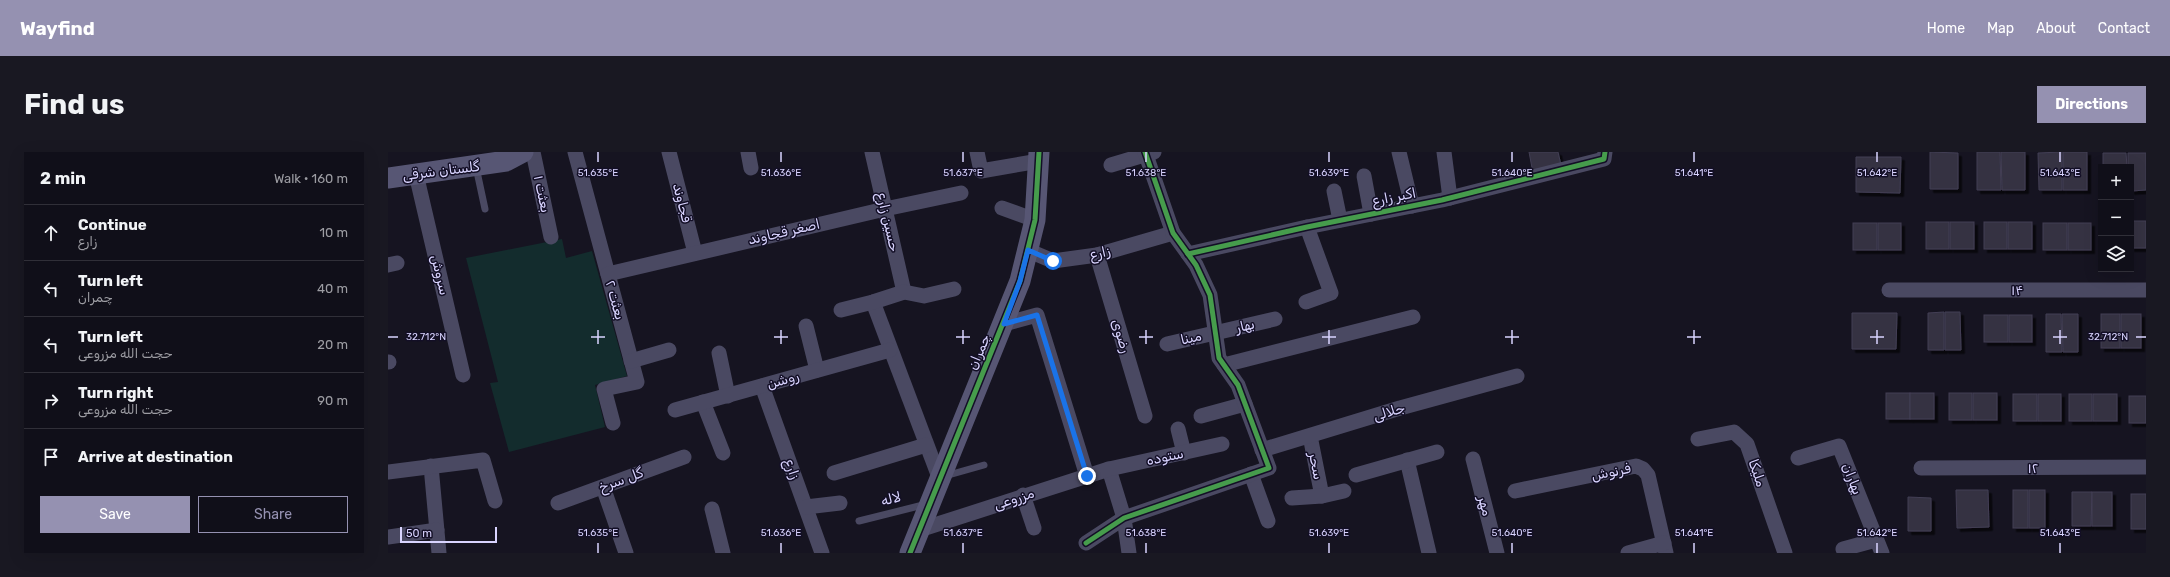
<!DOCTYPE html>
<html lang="en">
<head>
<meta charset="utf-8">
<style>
  body { margin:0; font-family:Rubik,"Noto Naskh Arabic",sans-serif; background:#191822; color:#f1f3f6 }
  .controls { position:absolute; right:12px; top:12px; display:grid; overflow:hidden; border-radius:0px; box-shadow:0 4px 16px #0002 }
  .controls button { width:36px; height:36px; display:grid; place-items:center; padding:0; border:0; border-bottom:1px solid #302f38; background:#100f19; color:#f1f3f6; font:20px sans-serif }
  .scale { position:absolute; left:12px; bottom:10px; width:97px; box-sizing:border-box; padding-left:4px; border:2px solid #d9d4ff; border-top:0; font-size:11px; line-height:14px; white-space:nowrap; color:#d9d4ff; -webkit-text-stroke:3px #130f26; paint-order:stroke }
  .stop { position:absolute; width:12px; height:12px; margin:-9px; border:3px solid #1a73e8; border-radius:50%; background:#fff }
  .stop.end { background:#1a73e8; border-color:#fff; box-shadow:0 1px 4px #0008 }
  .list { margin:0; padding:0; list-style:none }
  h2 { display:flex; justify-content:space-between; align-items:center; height:52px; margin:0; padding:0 16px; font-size:17px }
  h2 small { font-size:13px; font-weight:400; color:#9c9ca2 }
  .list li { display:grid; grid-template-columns:26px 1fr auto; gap:12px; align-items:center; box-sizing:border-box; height:56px; padding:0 16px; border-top:1px solid #302f38 }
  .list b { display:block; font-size:15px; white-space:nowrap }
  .list p { margin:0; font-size:13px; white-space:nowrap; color:#9c9ca2 }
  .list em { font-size:13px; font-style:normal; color:#9c9ca2 }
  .actions { display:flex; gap:8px; padding:12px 16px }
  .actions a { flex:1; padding:9px 0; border:1px solid #9591b1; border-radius:0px; text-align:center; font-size:14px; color:#9591b1 }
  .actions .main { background:#9591b1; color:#fff }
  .icon { flex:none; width:22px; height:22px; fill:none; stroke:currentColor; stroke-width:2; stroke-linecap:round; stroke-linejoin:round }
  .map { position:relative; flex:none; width:1758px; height:401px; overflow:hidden; border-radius:0px }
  header { display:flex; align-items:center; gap:24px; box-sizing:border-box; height:56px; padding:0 20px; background:#9591b1; color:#fff }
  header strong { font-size:19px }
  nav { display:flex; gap:22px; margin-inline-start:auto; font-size:14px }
  .intro { display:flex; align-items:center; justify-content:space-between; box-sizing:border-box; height:96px; padding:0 24px }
  h1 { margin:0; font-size:28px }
  .button { padding:10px 18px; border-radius:0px; background:#9591b1; color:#fff; font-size:14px; font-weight:700 }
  main { display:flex; gap:24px; padding:0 24px }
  aside { flex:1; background:#100f19; border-radius:0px; box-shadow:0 4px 16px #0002 }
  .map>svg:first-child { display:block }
</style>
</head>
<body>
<header>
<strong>Wayfind</strong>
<nav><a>Home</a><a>Map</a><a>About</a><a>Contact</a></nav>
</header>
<div class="intro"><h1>Find us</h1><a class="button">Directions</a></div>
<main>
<aside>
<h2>2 min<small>Walk · 160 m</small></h2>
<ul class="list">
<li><svg class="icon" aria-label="ahead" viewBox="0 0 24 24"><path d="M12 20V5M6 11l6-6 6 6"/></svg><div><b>Continue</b><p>زارع</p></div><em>10 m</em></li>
<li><svg class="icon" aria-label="left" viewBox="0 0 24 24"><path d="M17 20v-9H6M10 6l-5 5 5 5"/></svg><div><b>Turn left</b><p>چمران</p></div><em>40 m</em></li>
<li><svg class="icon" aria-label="left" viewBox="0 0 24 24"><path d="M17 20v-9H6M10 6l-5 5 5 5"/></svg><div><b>Turn left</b><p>حجت الله مزروعی</p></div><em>20 m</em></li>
<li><svg class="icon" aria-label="right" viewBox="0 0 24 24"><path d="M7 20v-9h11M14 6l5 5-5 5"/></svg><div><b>Turn right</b><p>حجت الله مزروعی</p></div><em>90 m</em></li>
<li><svg class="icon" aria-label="arrive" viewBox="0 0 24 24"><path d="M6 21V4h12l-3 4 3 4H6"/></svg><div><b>Arrive at destination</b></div></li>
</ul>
<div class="actions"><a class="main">Save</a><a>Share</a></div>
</aside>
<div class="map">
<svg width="1758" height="401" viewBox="0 0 1758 401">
  <defs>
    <filter id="shadow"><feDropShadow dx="3.5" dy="3.5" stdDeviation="0" flood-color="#0009"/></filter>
  </defs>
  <rect width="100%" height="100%" fill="#161421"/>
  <polygon fill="#132c2d" points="174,87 178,106 204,99 239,224 207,233 217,275 121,300 102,231 110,230 78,106"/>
  <g fill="#343243" stroke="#433f54" filter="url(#shadow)">
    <polygon points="1141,0 1170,0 1173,13 1145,21"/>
    <polygon points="1542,0 1570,1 1570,37 1542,37"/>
    <polygon points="1589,0 1612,0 1613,38 1589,38"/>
    <polygon points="1613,0 1637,0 1637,38 1614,38"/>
    <polygon points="1674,0 1674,38 1651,38 1650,1"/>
    <rect x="1675" y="0" width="24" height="38"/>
    <polygon points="1715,1 1738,1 1739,15 1715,15"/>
    <polygon points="1740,1 1758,1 1758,38 1743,39 1743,15 1740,15"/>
    <polygon points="1468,5 1513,5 1512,41 1468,40"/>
    <rect x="1743" y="69" width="15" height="27"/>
    <rect x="1538" y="70" width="23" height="27"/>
    <rect x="1562" y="70" width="24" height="27"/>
    <rect x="1596" y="70" width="23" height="27"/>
    <rect x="1620" y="70" width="24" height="27"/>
    <rect x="1465" y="71" width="24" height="27"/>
    <rect x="1490" y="71" width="23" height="27"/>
    <rect x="1655" y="71" width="24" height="27"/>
    <rect x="1680" y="71" width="23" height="27"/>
    <polygon points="1556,160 1556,198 1540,198 1540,161"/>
    <polygon points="1557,160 1572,160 1573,198 1557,198"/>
    <polygon points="1464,161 1509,161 1508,197 1464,197"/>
    <polygon points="1658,162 1673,162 1674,200 1658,200"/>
    <polygon points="1674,162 1690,162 1690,200 1675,200"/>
    <rect x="1713" y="162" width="19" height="34"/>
    <rect x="1733" y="162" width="20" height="34"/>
    <rect x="1596" y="163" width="24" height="27"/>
    <rect x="1621" y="163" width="23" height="27"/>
    <rect x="1498" y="241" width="24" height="26"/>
    <rect x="1522" y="241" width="24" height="26"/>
    <rect x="1561" y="241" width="23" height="27"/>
    <rect x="1585" y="241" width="24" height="27"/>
    <rect x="1625" y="242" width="24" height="27"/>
    <rect x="1650" y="242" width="23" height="27"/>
    <rect x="1681" y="242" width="23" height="27"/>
    <rect x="1705" y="242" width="24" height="27"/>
    <rect x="1741" y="244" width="17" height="27"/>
    <polygon points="1568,338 1600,338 1601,375 1569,376"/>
    <rect x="1625" y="338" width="15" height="38"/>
    <rect x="1641" y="338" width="16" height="38"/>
    <polygon points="1684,340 1704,340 1703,374 1684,374"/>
    <rect x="1704" y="340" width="20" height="34"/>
    <rect x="1743" y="342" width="15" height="35"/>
    <polygon points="1520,345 1543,346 1543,379 1520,379"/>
  </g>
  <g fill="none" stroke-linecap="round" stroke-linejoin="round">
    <g stroke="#4a4962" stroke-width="7">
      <polyline points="88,15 97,57"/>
      <polyline points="557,324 596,313"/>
      <polyline points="471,369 539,352"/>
    </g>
    <g stroke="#4a4962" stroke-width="15">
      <polyline points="145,0 163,85"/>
      <polyline points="187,0 249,230 216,237 225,271"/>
      <polyline points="281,0 307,101"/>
      <polyline points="360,0 363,16"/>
      <polyline points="484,0 516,140"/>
      <polyline points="589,0 593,19 651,9"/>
      <polyline points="1011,0 1024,54"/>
      <polyline points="1056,0 1062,46"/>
      <polyline points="723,13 766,0"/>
      <polyline points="28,22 75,223"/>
      <polyline points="976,24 983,62"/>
      <polyline points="946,39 952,68"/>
      <polyline points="614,56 647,68"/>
      <polyline points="639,98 665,109 709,103 785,81"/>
      <polyline points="800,102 919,75 1054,48 1216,7 1217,0"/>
      <polyline points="709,103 757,264"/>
      <polyline points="0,113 9,111"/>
      <polyline points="220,122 497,57 573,41"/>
      <polyline points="1501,138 1758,138"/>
      <polyline points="485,150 551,325"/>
      <polyline points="918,150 943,141 919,75"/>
      <polyline points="453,158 485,150 516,140 536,144 566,137"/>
      <polyline points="616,172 649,163 699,324"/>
      <polyline points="418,174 429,218"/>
      <polyline points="779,192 887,167"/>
      <polyline points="331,201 340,244"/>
      <polyline points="243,209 281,198"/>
      <polyline points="0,210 1,210"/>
      <polyline points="836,213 1025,165"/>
      <polyline points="374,234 434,401"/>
      <polyline points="315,250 335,301"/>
      <polyline points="287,258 502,198"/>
      <polyline points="813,264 857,252"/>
      <polyline points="790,277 796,301"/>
      <polyline points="922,284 934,344"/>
      <polyline points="1310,287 1346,280 1359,292 1397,401"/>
      <polyline points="874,298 1012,256 1129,224"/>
      <polyline points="1410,306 1451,294 1494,401"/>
      <polyline points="1085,307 1109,401"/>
      <polyline points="1019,308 1041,401"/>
      <polyline points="43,314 51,401"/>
      <polyline points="1533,316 1758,315"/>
      <polyline points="721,317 736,366 741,401"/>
      <polyline points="0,320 95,308 107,349"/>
      <polyline points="446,321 538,293"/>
      <polyline points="863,322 880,369"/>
      <polyline points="968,323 1049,300"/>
      <polyline points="215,335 238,401"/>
      <polyline points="1127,339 1248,314 1255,317 1260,323 1278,401"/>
      <polyline points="635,343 646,376"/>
      <polyline points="904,346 934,344 956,339"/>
      <polyline points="170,351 296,305"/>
      <polyline points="418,355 452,351"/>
      <polyline points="324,357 335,401"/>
      <polyline points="531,378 721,317 834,292"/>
      <polyline points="0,385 49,378"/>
      <polyline points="698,391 736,366 881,316 850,233 831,206 822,143 808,113 785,81 757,0"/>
      <polyline points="1455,397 1488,388"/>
      <polyline points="1240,401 1276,391"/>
    </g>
    <g stroke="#575674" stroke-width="21">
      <polyline points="0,26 118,9 135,0"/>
      <polyline points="522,401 632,129 647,68 651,0"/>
    </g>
    <g stroke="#130f26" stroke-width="8">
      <g id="cycleway">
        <polyline points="800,102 919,75 1054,48 1216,7 1217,0"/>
        <polyline points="698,391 736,366 881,316 850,233 831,206 822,143 808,113 785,81 757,0"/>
        <polyline points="522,401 632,129 647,68 651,0"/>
      </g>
    </g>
    <use href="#cycleway" stroke="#469c4c" stroke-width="5"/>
  </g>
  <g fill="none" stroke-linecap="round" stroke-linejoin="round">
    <polyline stroke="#1a73e8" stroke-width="5" points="665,109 640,98 632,129 616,172 649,163 699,324"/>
  </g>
  <path fill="none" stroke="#d9d4ff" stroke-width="1.5" d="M 210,0 L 210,10M 393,0 L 393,10M 575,0 L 575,10M 758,0 L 758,10M 941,0 L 941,10M 1124,0 L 1124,10M 1306,0 L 1306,10M 1489,0 L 1489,10M 1672,0 L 1672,10M 210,178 L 210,192M 393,178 L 393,192M 575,178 L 575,192M 758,178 L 758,192M 941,178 L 941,192M 1124,178 L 1124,192M 1306,178 L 1306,192M 1489,178 L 1489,192M 1672,178 L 1672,192M 0,185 L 10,185M 203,185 L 217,185M 386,185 L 400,185M 568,185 L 582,185M 751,185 L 765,185M 934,185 L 948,185M 1117,185 L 1131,185M 1299,185 L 1313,185M 1482,185 L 1496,185M 1665,185 L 1679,185M 1748,185 L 1758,185M 210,391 L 210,401M 393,391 L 393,401M 575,391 L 575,401M 758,391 L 758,401M 941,391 L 941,401M 1124,391 L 1124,401M 1306,391 L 1306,401M 1489,391 L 1489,401M 1672,391 L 1672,401"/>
  <g text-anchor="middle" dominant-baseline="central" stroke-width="3" stroke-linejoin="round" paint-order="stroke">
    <g font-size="14" fill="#d9d4ff" stroke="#130f26">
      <text transform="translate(53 19) rotate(-7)">گلستان شرقی</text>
      <text transform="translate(154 42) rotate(78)">بعثت ۱</text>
      <text transform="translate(1006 45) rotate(-11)">اکبر زارع</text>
      <text transform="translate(294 51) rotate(76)">قجاوند</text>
      <text transform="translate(500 70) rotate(77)">حسین زارع</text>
      <text transform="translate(396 80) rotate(-13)">اصغر قجاوند</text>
      <text transform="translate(712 101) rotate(-13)">زارع</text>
      <text transform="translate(52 123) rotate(77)">سروش</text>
      <text x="1629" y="138">۱۴</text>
      <text transform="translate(227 148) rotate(75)">بعثت ۲</text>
      <text transform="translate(857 174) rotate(-13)">بهار</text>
      <text transform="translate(733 184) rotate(73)">رضوی</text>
      <text transform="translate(803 186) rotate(-13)">مینا</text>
      <text transform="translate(591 200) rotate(-67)">چمران</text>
      <text transform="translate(395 228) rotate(-16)">روشن</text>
      <text transform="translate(1001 260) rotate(-17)">جلالی</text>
      <text transform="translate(777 305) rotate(-12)">ستوده</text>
      <text transform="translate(928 314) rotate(79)">سحر</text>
      <text x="1645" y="316">۱۲</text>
      <text transform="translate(404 317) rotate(71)">زارع</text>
      <text transform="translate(1223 320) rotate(-11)">فرنوش</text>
      <text transform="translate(1369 321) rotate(71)">ملیکا</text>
      <text transform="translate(1464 327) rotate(68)">بهاران</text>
      <text transform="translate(233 328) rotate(-20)">گل سرخ</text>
      <text transform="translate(503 347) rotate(-14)">لاله</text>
      <text transform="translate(626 347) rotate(-18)">مزروعی</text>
      <text transform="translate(1097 354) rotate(76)">مهر</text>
    </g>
  </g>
  <g font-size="10" text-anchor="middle" fill="#d9d4ff" stroke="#130f26" stroke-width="3" stroke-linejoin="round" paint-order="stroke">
    <text x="210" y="24">51.635°E</text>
    <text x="393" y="24">51.636°E</text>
    <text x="575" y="24">51.637°E</text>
    <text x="758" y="24">51.638°E</text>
    <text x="941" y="24">51.639°E</text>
    <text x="1124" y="24">51.640°E</text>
    <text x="1306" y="24">51.641°E</text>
    <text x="1489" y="24">51.642°E</text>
    <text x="1672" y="24">51.643°E</text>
    <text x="38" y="188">32.712°N</text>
    <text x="1720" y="188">32.712°N</text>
    <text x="210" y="384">51.635°E</text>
    <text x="393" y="384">51.636°E</text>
    <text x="575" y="384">51.637°E</text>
    <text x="758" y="384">51.638°E</text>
    <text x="941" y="384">51.639°E</text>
    <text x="1124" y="384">51.640°E</text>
    <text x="1306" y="384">51.641°E</text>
    <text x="1489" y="384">51.642°E</text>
    <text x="1672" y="384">51.643°E</text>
  </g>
</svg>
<div class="controls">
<button>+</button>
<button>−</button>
<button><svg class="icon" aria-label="layers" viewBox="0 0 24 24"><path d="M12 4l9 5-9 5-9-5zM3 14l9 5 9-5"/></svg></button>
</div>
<div class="scale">50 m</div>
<div class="stop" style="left:665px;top:109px"></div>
<div class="stop end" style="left:699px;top:324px"></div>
</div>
</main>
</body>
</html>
